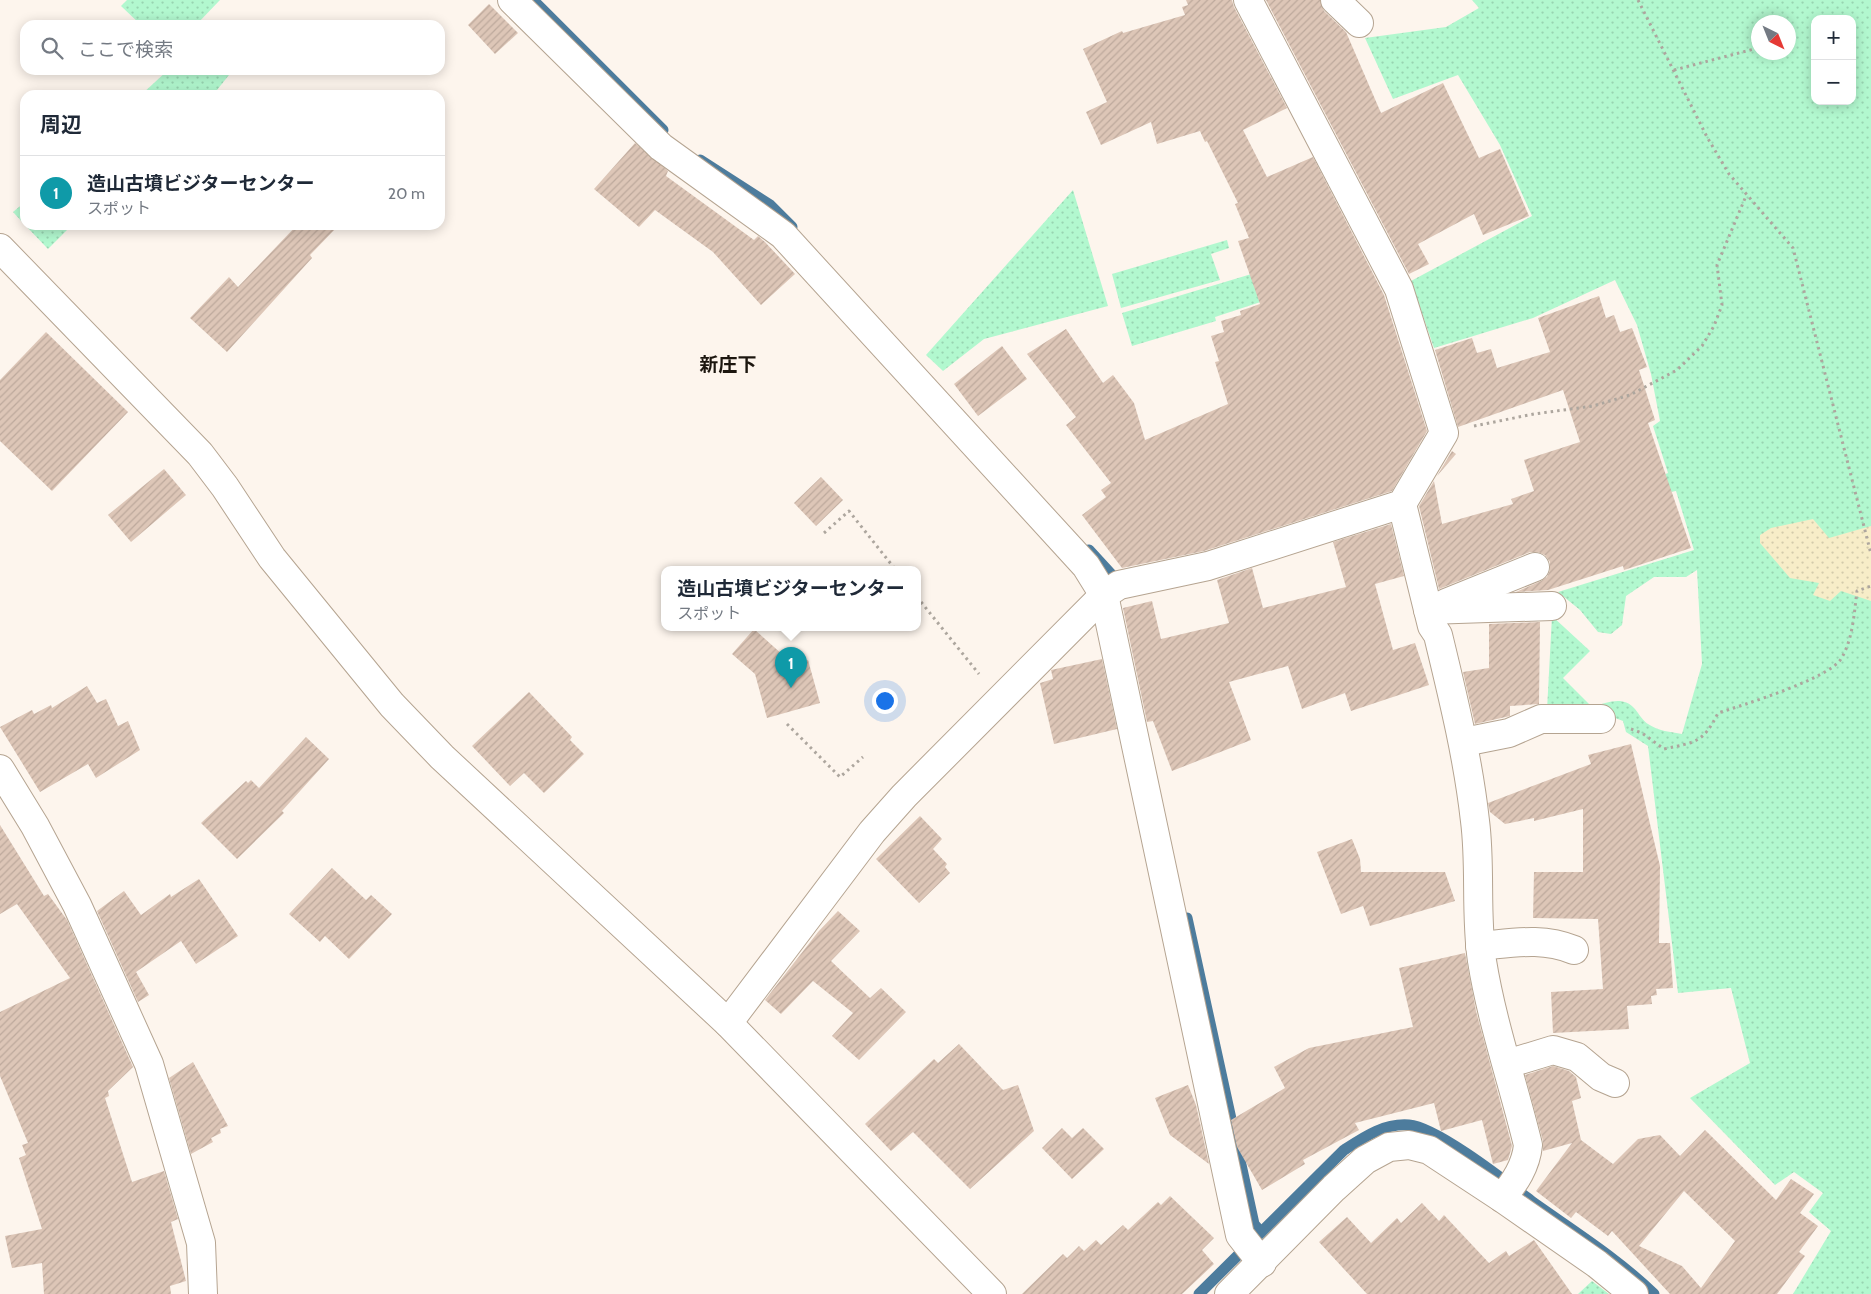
<!DOCTYPE html>
<html lang="ja">
<head>
<meta charset="utf-8">
<style>
  body { margin:0; font-family:Cabin,"Noto Sans JP",sans-serif; background:#f6f6f7; color:#1f2937 }
  .controls { position:absolute; right:15px; top:15px; display:grid; overflow:hidden; border-radius:10px; box-shadow:0 2px 12px #0003 }
  .controls button { width:45px; height:45px; display:grid; place-items:center; padding:0; border:0; border-bottom:1px solid #e0e1e3; background:#fff; color:#1f2937; font:25px sans-serif }
  .compass { position:absolute; left:1751px; top:15px; width:45px; height:45px; border-radius:50%; background:#fff; box-shadow:0 2px 12px #0003; rotate:137deg }
  .you { position:absolute; left:884px; top:700px; width:18px; height:18px; margin:-12px; border:4px solid #fff; border-radius:50%; background:#1a73e8; box-shadow:0 0 0 8px #1a73e833 }
  .badge { display:grid; place-items:center; width:32px; height:32px; border-radius:50%; background:#111827; color:#fff; font-size:16px; font-weight:700 }
  .pin { position:absolute; translate:-50% -41px; filter:drop-shadow(0 1px 2px #0008) }
  .pin::after { content:''; position:absolute; top:26px; width:18px; height:15px; background:inherit; clip-path:polygon(0 0,100% 0,50% 100%) }
  .popup { position:absolute; left:661px; top:566px; width:260px; height:65px; box-sizing:border-box; display:grid; place-content:center; border-radius:10px; background:#fff; filter:drop-shadow(0 1px 4px #0005); font-size:16px; white-space:nowrap; color:#747a83 }
  .popup b { font-size:19px; color:#1f2937 }
  .popup::after { content:''; position:absolute; left:50%; top:100%; margin-left:-10px; border:10px solid transparent; border-top-color:#fff }
  .list { margin:0; padding:0; list-style:none }
  h2 { display:flex; justify-content:space-between; align-items:center; height:65px; margin:0; padding:0 20px; font-size:21px }
  h2 small { font-size:16px; font-weight:400; color:#747a83 }
  .list li { display:grid; grid-template-columns:32px 1fr auto; gap:15px; align-items:center; box-sizing:border-box; height:75px; padding:0 20px; border-top:1px solid #e0e1e3 }
  .list b { display:block; font-size:19px; white-space:nowrap }
  .list p { margin:0; font-size:16px; white-space:nowrap; color:#747a83 }
  .list em { font-size:16px; font-style:normal; color:#747a83 }
  .icon { flex:none; width:28px; height:28px; fill:none; stroke:currentColor; stroke-width:2; stroke-linecap:round; stroke-linejoin:round }
  .map { position:relative; flex:none; width:1871px; height:1294px; overflow:hidden }
  .search { position:absolute; background:#fff; box-shadow:0 2px 12px #0003; left:20px; top:20px; width:425px; height:55px; display:flex; align-items:center; gap:12px; box-sizing:border-box; padding:0 18px; border-radius:15px; color:#747a83; font-size:19px }
  .panel { position:absolute; background:#fff; box-shadow:0 2px 12px #0003; left:20px; top:90px; width:425px; height:140px; border-radius:15px }
  .map>svg:first-child { display:block }
</style>
</head>
<body>
<div class="map">
<svg width="1871" height="1294" viewBox="0 0 1871 1294">
  <defs>
    <pattern id="grass-dots" width="8" height="8" patternUnits="userSpaceOnUse" patternTransform="scale(1.25)"><rect width="8" height="8" fill="#b2f8cf"/><path d="M2 2h.1M6 6h.1" fill="none" stroke="#98d4b1" stroke-width="1.8" stroke-linecap="round"/></pattern>
    <pattern id="sand-dots" width="8" height="8" patternUnits="userSpaceOnUse" patternTransform="scale(1.25)"><rect width="8" height="8" fill="#f7edc8"/><path d="M2 2h.1M6 6h.1" fill="none" stroke="#d3caab" stroke-width="1.8" stroke-linecap="round"/></pattern>
    <pattern id="building-hatch" width="6" height="6" patternUnits="userSpaceOnUse" patternTransform="scale(1.25)"><rect width="6" height="6" fill="#ddc6b7"/><path d="M-1 1l2-2M0 6l6-6M5 7l2-2" fill="none" stroke="#bda99c"/></pattern>
  </defs>
  <rect width="100%" height="100%" fill="#fdf5ed"/>
  <g fill="url(#grass-dots)" fill-rule="evenodd">
    <polygon points="127,0 220,0 196,25 141,25 121,6"/>
    <path d="M 1472,0 L 1871,0 L 1871,1294 L 1793,1294 L 1831,1231 L 1809,1212 L 1823,1193 L 1794,1172 L 1775,1185 L 1690,1098 L 1750,1063 L 1731,988 L 1678,993 L 1648,746 L 1626,732 L 1623,721 L 1602,713 L 1547,710 L 1552,616 L 1590,651 L 1563,678 L 1592,707 C 1607,703 1623,695 1635,709 C 1639,714 1643,721 1648,724 C 1658,731 1671,732 1682,734 L 1702,664 L 1697,570 L 1686,577 L 1654,577 L 1626,596 L 1622,625 L 1611,634 L 1598,632 L 1580,610 L 1558,592 L 1694,550 L 1676,491 L 1664,493 L 1658,477 L 1668,473 L 1653,426 L 1660,421 L 1651,374 L 1637,325 L 1615,280 L 1533,318 L 1434,348 L 1411,281 L 1532,216 L 1500,145 L 1458,75 L 1393,99 L 1365,38 L 1446,27 L 1479,8 ZM 1815,19 L 1852,19 L 1852,101 L 1815,101 ZM 1758,22 L 1788,22 L 1788,52 L 1758,52 Z"/>
    <polygon points="168,70 233,70 213,95 141,95"/>
    <polygon points="1073,190 1108,306 984,339 943,371 926,355"/>
    <polygon points="25,202 25,225 13,212"/>
    <polygon points="25,225 72,225 48,249"/>
    <polygon points="1227,240 1229,248 1211,254 1220,280 1121,308 1112,274"/>
    <polygon points="1268,269 1276,297 1215,317 1216,321 1132,346 1122,313"/>
    <polygon points="1592,1281 1609,1294 1578,1294"/>
  </g>
  <polygon fill="url(#sand-dots)" points="1813,519 1829,538 1871,526 1871,601 1841,591 1830,601 1813,595 1819,583 1790,578 1760,543 1760,535 1771,528"/>
  <g fill="none" stroke-linecap="round" stroke-linejoin="round">
    <g stroke="#4d7c9d" stroke-width="11">
      <polyline points="533,0 663,130"/>
      <polyline points="700,160 770,205 792,227"/>
      <polyline points="1089,550 1111,574 1114,587"/>
      <polyline points="1187,918 1254,1224 1261,1232"/>
      <path d="M 1199,1294 L 1344,1150 C 1364,1137 1384,1123 1409,1125 C 1437,1127 1509,1184 1534,1203 C 1575,1232 1618,1259 1654,1294"/>
    </g>
  </g>
  <g fill="url(#building-hatch)" fill-rule="evenodd">
    <polygon points="1186,0 1232,0 1234,7 1287,108 1243,130 1267,177 1313,157 1384,295 1427,431 1392,491 1204,551 1122,568 1082,515 1106,497 1101,490 1111,483 1066,425 1076,417 1027,354 1066,329 1103,383 1113,375 1134,403 1145,440 1228,404 1215,362 1219,361 1211,336 1224,332 1221,321 1241,315 1240,311 1260,304 1238,241 1249,238 1235,204 1238,203 1207,141 1205,142 1200,131 1157,144 1151,122 1101,145 1086,112 1107,102 1083,49 1122,31 1123,33 1185,15 1182,7 1188,5"/>
    <polygon points="1266,0 1320,0 1324,11 1346,32 1381,113 1443,83 1479,158 1500,149 1529,216 1483,235 1474,214 1418,244 1429,264 1409,274"/>
    <polygon points="489,4 518,33 495,54 468,25"/>
    <polygon points="635,143 668,171 666,176 754,240 758,236 765,242 795,274 761,305 713,252 655,210 639,227 594,189"/>
    <polygon points="297,225 339,225 310,255 312,258 227,352 190,318 229,277 238,287"/>
    <polygon points="1599,296 1606,318 1614,315 1620,332 1632,328 1647,367 1639,370 1655,420 1648,423 1691,548 1624,570 1623,566 1548,590 1516,592 1541,581 1547,577 1550,570 1550,562 1545,555 1538,552 1530,552 1439,589 1419,506 1434,481 1442,524 1513,504 1511,499 1534,491 1524,460 1580,442 1563,390 1458,427 1435,350 1472,338 1477,353 1491,349 1497,368 1550,352 1538,318"/>
    <polygon points="46,332 128,412 52,491 0,441 0,380"/>
    <polygon points="1002,346 1027,379 978,416 954,384"/>
    <polygon points="1452,451 1456,454 1437,476"/>
    <polygon points="164,469 186,495 131,542 108,515"/>
    <polygon points="821,477 843,500 816,526 794,503"/>
    <polygon points="1391,524 1404,576 1375,584 1393,650 1415,643 1429,685 1351,711 1345,693 1302,709 1288,666 1229,682 1251,740 1172,771 1153,721 1147,722 1123,608 1152,601 1161,639 1229,623 1217,580 1252,568 1263,608 1346,587 1333,542"/>
    <polygon points="1540,622 1539,704 1510,706 1510,716 1475,724 1463,672 1489,668 1489,624"/>
    <polygon points="754,629 793,664 808,660 820,703 767,718 755,674 732,654"/>
    <polygon points="1102,659 1117,729 1054,744 1040,683 1053,679 1051,670"/>
    <polygon points="87,686 97,703 106,699 118,726 128,721 140,750 96,778 88,764 40,792 0,727 32,710 34,714 51,705 52,708"/>
    <polygon points="529,692 572,737 570,740 584,754 544,793 524,773 510,786 472,746"/>
    <polygon points="306,737 329,759 282,811 284,813 237,859 201,823 246,781 248,783 251,780 259,788"/>
    <polygon points="1631,744 1660,866 1659,943 1670,943 1673,988 1656,989 1657,995 1651,996 1652,1004 1627,1006 1629,1029 1553,1033 1551,992 1603,989 1598,919 1533,918 1534,872 1583,872 1583,809 1534,821 1534,818 1505,824 1490,812 1488,803 1591,764 1588,755"/>
    <polygon points="920,816 942,839 933,849 947,864 945,867 950,873 919,903 876,859"/>
    <polygon points="0,825 44,896 48,894 67,920 133,1067 108,1091 109,1096 105,1098 132,1182 164,1171 178,1219 171,1222 186,1281 170,1286 171,1294 44,1294 42,1263 12,1268 5,1236 42,1229 19,1158 26,1155 22,1145 28,1143 0,1076 0,1012 70,978 17,904 0,914"/>
    <polygon points="1352,839 1360,859 1361,872 1445,872 1455,901 1370,926 1363,906 1341,914 1317,852"/>
    <polygon points="332,868 366,900 371,895 392,914 349,959 325,936 320,942 289,914"/>
    <polygon points="199,879 238,936 196,964 181,941 136,972 149,995 138,1002 97,911 124,891 141,915 170,894 171,897"/>
    <polygon points="838,911 860,931 831,961 870,998 881,988 906,1012 859,1060 832,1036 853,1013 813,981 781,1014 765,1000 818,932"/>
    <polygon points="1465,953 1476,1011 1512,1146 1508,1160 1493,1164 1482,1120 1441,1131 1434,1103 1355,1123 1359,1130 1303,1160 1305,1164 1262,1190 1237,1147 1231,1120 1285,1088 1274,1067 1309,1048 1413,1027 1399,968"/>
    <polygon points="959,1044 1003,1090 1018,1085 1034,1131 970,1189 913,1132 891,1151 865,1124 934,1059 938,1063"/>
    <polygon points="193,1062 228,1126 220,1129 221,1133 211,1138 213,1142 191,1154 169,1078"/>
    <path d="M 1553,1066 L 1569,1071 L 1576,1077 L 1581,1098 L 1572,1101 L 1581,1140 L 1613,1164 L 1638,1139 L 1660,1135 L 1680,1156 L 1705,1130 L 1776,1200 L 1791,1179 L 1814,1194 L 1800,1213 L 1818,1226 L 1799,1252 L 1805,1256 L 1777,1294 L 1670,1294 L 1612,1231 L 1608,1236 L 1576,1212 L 1571,1218 L 1536,1191 L 1572,1143 L 1543,1151 L 1543,1141 L 1525,1075 ZM 1684,1191 L 1735,1241 L 1701,1288 L 1682,1266 L 1639,1246 Z"/>
    <polygon points="1188,1085 1196,1105 1209,1164 1170,1135 1155,1098"/>
    <polygon points="1062,1128 1072,1138 1083,1128 1104,1149 1072,1179 1042,1148"/>
    <polygon points="1170,1196 1214,1238 1202,1250 1214,1264 1182,1294 1022,1294 1063,1254 1067,1258 1079,1246 1084,1251 1096,1240 1101,1245 1123,1225 1128,1230 1158,1202 1161,1205"/>
    <polygon points="1422,1203 1439,1221 1444,1215 1489,1263 1506,1251 1509,1256 1534,1240 1572,1294 1367,1294 1319,1242 1347,1217 1371,1243 1397,1218 1401,1223"/>
  </g>
  <g fill="none" stroke-linecap="round" stroke-linejoin="round">
    <g stroke="#b5a491" stroke-width="30">
      <g id="minor">
        <polyline points="512,0 661,147 783,235 1086,566 1104,595 1240,1235 1262,1263"/>
        <polyline points="1335,0 1359,23"/>
        <polyline points="0,248 200,454 225,487 272,558 392,705 442,757 728,1023 992,1294"/>
        <path d="M 1402,504 L 1432,626 L 1438,635 C 1453,697 1468,758 1475,821 C 1481,867 1475,914 1482,961 C 1492,1023 1513,1083 1528,1145 C 1526,1166 1515,1182 1502,1198"/>
        <polyline points="1446,603 1535,567"/>
        <polyline points="1428,610 1552,606"/>
        <polyline points="1464,742 1509,733 1541,719 1601,719"/>
        <polyline points="0,769 35,826 77,905 149,1064 201,1243 203,1294"/>
        <path d="M 1480,946 C 1514,943 1542,937 1574,950"/>
        <polyline points="728,1023 872,832 904,796 1104,595 1119,585 1208,566 1402,504 1444,433 1399,289 1248,0"/>
        <polyline points="1507,1064 1553,1050 1577,1057 1601,1077 1615,1083"/>
        <polyline points="1229,1294 1334,1188 1365,1160 1389,1147 1409,1145 1429,1150 1502,1198 1597,1264 1634,1294"/>
      </g>
    </g>
    <g stroke="#ada69e" stroke-width="3" stroke-dasharray="2.5 4" stroke-linecap="butt">
      <polyline points="1638,0 1707,137 1729,174 1793,248 1871,554"/>
      <polyline points="1674,70 1758,48"/>
      <polyline points="1474,426 1534,414 1593,406 1630,395 1677,370 1702,346 1714,326 1722,305 1717,265 1746,196"/>
      <polyline points="824,533 849,511 895,569"/>
      <polyline points="917,597 979,674"/>
      <polyline points="787,724 840,777 863,757"/>
      <path d="M 1631,729 L 1642,733 L 1664,749 C 1696,742 1703,743 1718,713 C 1743,705 1828,679 1841,659 C 1853,639 1854,614 1857,591 L 1871,586"/>
    </g>
    <use href="#minor" stroke="#fff" stroke-width="28"/>
  </g>
  <g text-anchor="middle" dominant-baseline="central" stroke-width="4.5" stroke-linejoin="round" paint-order="stroke">
    <g font-size="19" font-weight="bold" fill="#1c160f" stroke="#fdf5ed">
      <text x="728" y="364">新庄下</text>
    </g>
  </g>
</svg>
<div class="controls">
<button>+</button>
<button>−</button>
</div>
<svg class="compass" viewBox="-18 -18 36 36"><path d="M0-13l5 13h-10z" fill="#e53935"/><path d="M0 13l5-13h-10z" fill="#747a83"/></svg>
<div class="you"></div>
<div class="pin badge" style="left:791px;top:688px;background:#0f9aa8">1</div>
<div class="popup"><b>造山古墳ビジターセンター</b>スポット</div>
<div class="search"><svg class="icon" aria-label="search" viewBox="0 0 24 24"><circle cx="10" cy="10" r="6"/><path d="M15 15l6 6"/></svg>ここで検索</div>
<section class="panel">
<h2>周辺<small></small></h2>
<ul class="list">
<li><span class="badge" style="background:#0f9aa8">1</span><div><b>造山古墳ビジターセンター</b><p>スポット</p></div><em>20 m</em></li>
</ul>
</section>
</div>
</body>
</html>
